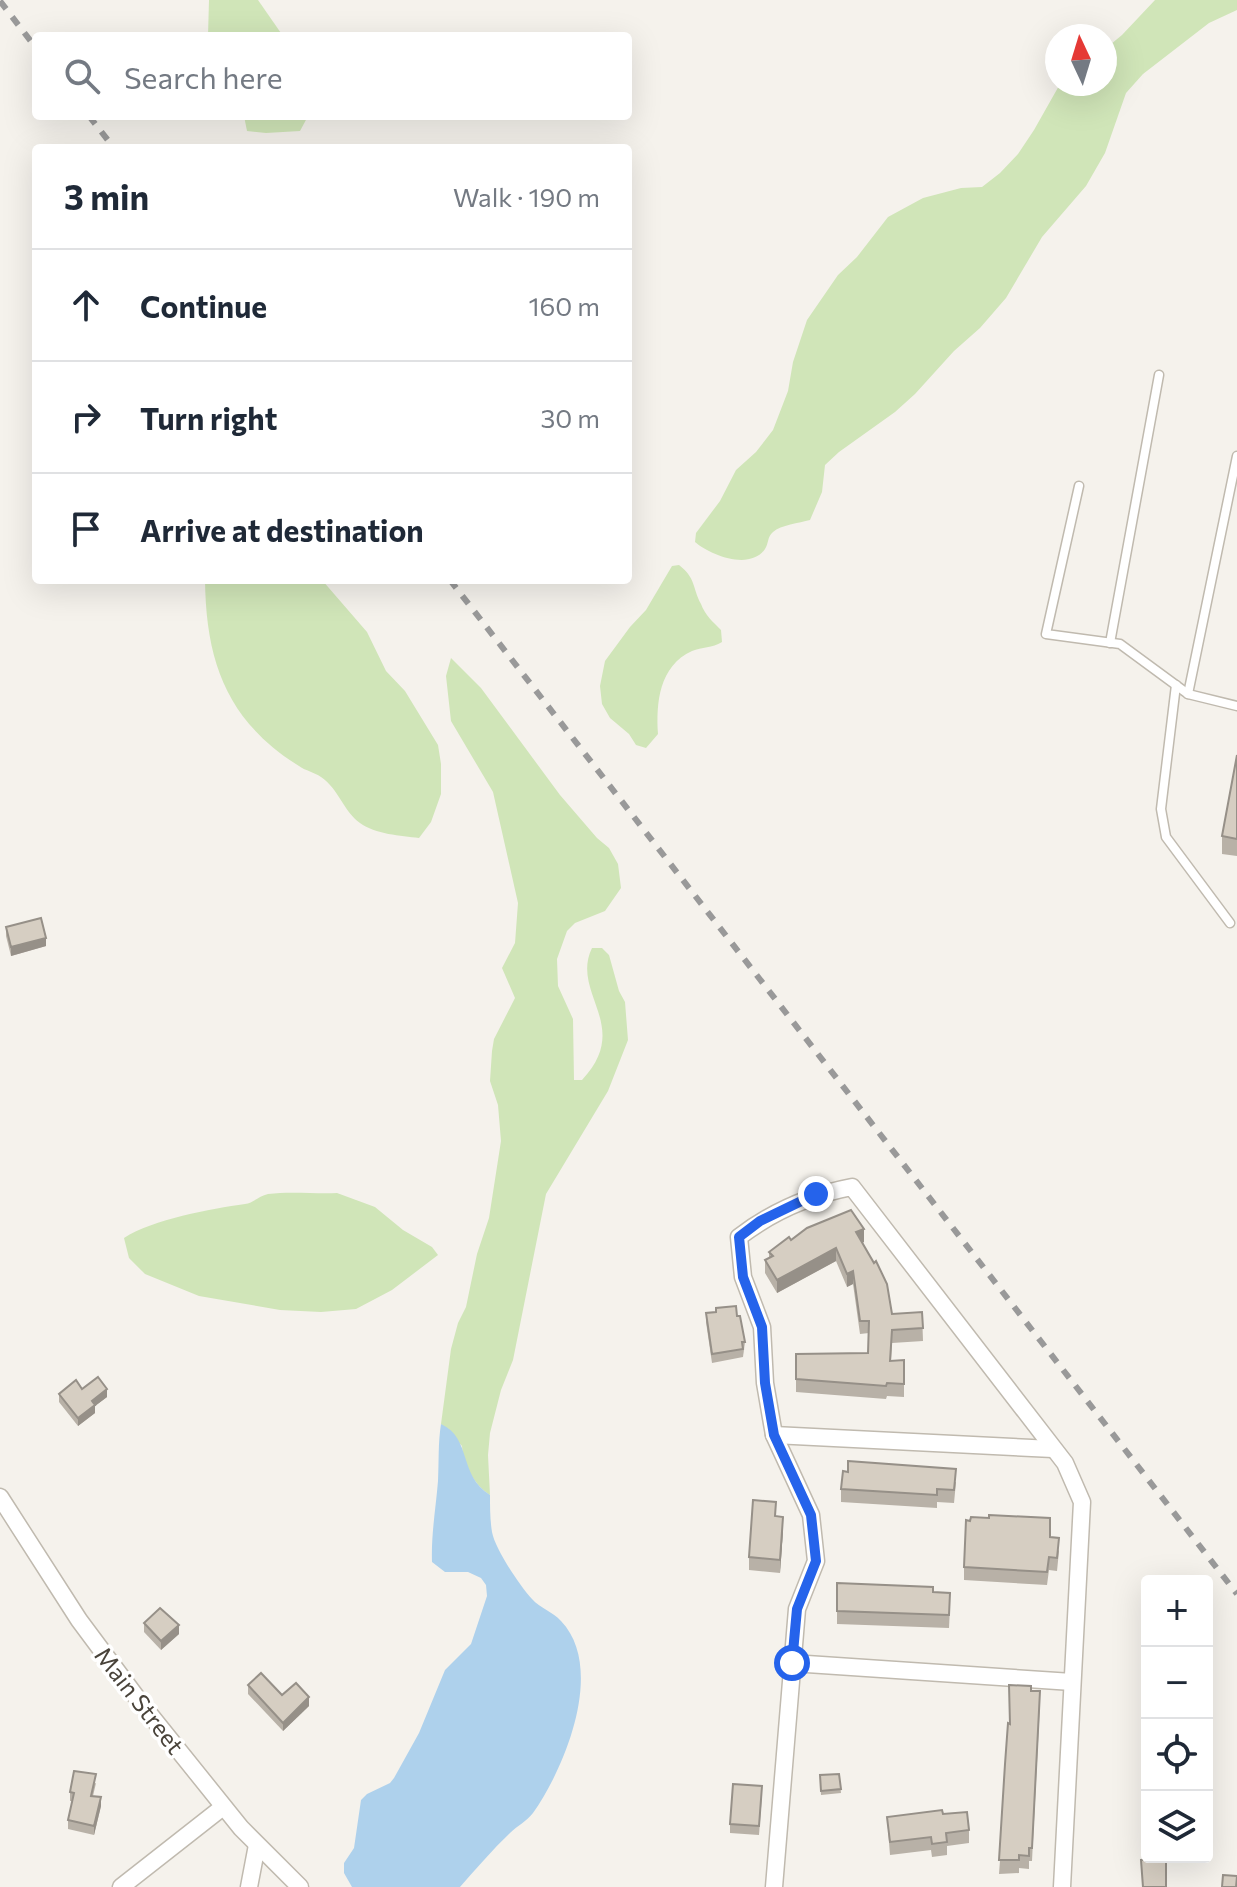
<!DOCTYPE html>
<html lang="en">
<head>
<meta charset="utf-8">
<style>
  body { margin:0; font-family:Commissioner,sans-serif; background:#f2f2f3; color:#1f2937 }
  .controls { position:absolute; right:24px; bottom:24px; display:grid; overflow:hidden; border-radius:8px; box-shadow:0 8px 32px #0002 }
  .controls button { width:72px; height:72px; display:grid; place-items:center; padding:0; border:0; border-bottom:2px solid #e0e1e3; background:#fff; color:#1f2937; font:40px sans-serif }
  .compass { position:absolute; left:1045px; top:24px; width:72px; height:72px; border-radius:50%; background:#fff; box-shadow:0 8px 32px #0002; rotate:356deg }
  .stop { position:absolute; width:24px; height:24px; margin:-18px; border:6px solid #2563eb; border-radius:50%; background:#fff }
  .stop.end { background:#2563eb; border-color:#fff; box-shadow:0 2px 8px #0008 }
  .list { margin:0; padding:0; list-style:none }
  h2 { display:flex; justify-content:space-between; align-items:center; height:104px; margin:0; padding:0 32px; font-size:34px }
  h2 small { font-size:26px; font-weight:400; color:#747a83 }
  .list li { display:grid; grid-template-columns:52px 1fr auto; gap:24px; align-items:center; box-sizing:border-box; height:112px; padding:0 32px; border-top:2px solid #e0e1e3 }
  .list b { display:block; font-size:30px; white-space:nowrap }
  .list em { font-size:26px; font-style:normal; color:#747a83 }
  .icon { flex:none; width:44px; height:44px; fill:none; stroke:currentColor; stroke-width:2; stroke-linecap:round; stroke-linejoin:round }
  .map { position:relative; flex:none; width:1237px; height:1887px; overflow:hidden }
  .search { position:absolute; background:#fff; box-shadow:0 8px 32px #0002; left:32px; top:32px; width:600px; height:88px; display:flex; align-items:center; gap:20px; box-sizing:border-box; padding:0 28px; border-radius:8px; color:#747a83; font-size:30px }
  .panel { position:absolute; background:#fff; box-shadow:0 8px 32px #0002; left:32px; top:144px; width:600px; height:440px; border-radius:8px }
  .map>svg:first-child { display:block }
</style>
</head>
<body>
<div class="map">
<svg width="1237" height="1887" viewBox="0 0 1237 1887">
  <rect width="100%" height="100%" fill="#f5f2ec"/>
  <g fill="#d0e5b8">
    <polygon points="209,0 258,0 283,36 208,36"/>
    <path d="M 1155,0 L 1237,0 L 1237,10 L 1209,23 L 1143,74 L 1126,93 L 1105,153 L 1086,186 L 1042,237 L 1006,298 L 980,328 L 954,351 L 915,394 L 895,412 L 839,452 L 825,465 L 822,492 L 810,520 C 799,523 781,525 773,532 C 767,537 769,543 765,549 C 750,571 710,555 695,542 L 696,533 L 720,501 L 736,470 L 756,452 L 773,430 L 788,391 L 793,362 L 807,320 L 838,275 L 857,257 L 888,217 L 923,198 L 961,188 L 982,187 L 1000,173 L 1018,154 L 1034,130 L 1060,84 L 1105,84 L 1105,49 L 1122,35 Z"/>
    <polygon points="244,116 307,116 307,118 300,131 266,133 247,131"/>
    <path d="M 679,565 C 696,578 692,587 701,604 C 705,615 713,622 721,630 L 722,642 C 712,648 702,647 692,651 C 659,666 656,703 658,734 L 646,748 L 636,745 L 629,734 L 610,718 L 602,704 L 600,686 L 605,661 L 630,627 L 646,610 L 672,566 Z"/>
    <path d="M 205,580 L 322,580 L 367,632 L 386,671 L 405,691 L 438,745 L 441,764 L 441,794 L 431,822 L 419,838 C 401,836 375,834 360,823 C 344,812 338,788 321,777 C 314,772 306,771 299,766 C 227,721 206,662 205,580 Z"/>
    <path d="M 451,658 L 481,688 L 560,795 L 597,838 L 609,848 L 618,864 L 621,888 L 605,911 L 575,923 L 567,931 L 557,959 L 558,986 L 573,1019 L 574,1080 L 582,1080 C 633,1026 570,993 592,948 L 602,948 L 609,955 L 619,991 L 625,1002 L 628,1040 L 608,1091 L 546,1194 L 513,1360 L 501,1390 L 490,1433 L 488,1455 L 490,1495 C 474,1485 463,1464 462,1446 L 441,1424 L 451,1349 L 458,1323 L 466,1307 L 477,1254 L 489,1218 L 501,1141 L 498,1105 L 490,1081 L 492,1051 L 494,1039 L 515,998 L 502,968 L 515,943 L 518,903 L 493,792 L 451,721 L 446,676 Z"/>
    <path d="M 337,1193 L 375,1207 L 403,1230 L 432,1247 L 438,1255 L 392,1290 L 356,1309 L 321,1312 L 280,1310 L 199,1296 L 145,1274 L 129,1258 L 124,1238 C 153,1219 211,1209 245,1204 C 253,1203 259,1196 268,1194 C 290,1191 315,1194 337,1193 Z"/>
  </g>
  <path fill="#aed1ec" d="M 441,1424 C 472,1438 458,1475 490,1495 C 490,1507 490,1520 492,1532 C 495,1549 520,1586 532,1599 C 540,1608 553,1612 561,1621 C 606,1668 565,1768 533,1813 C 527,1821 517,1826 510,1833 C 492,1850 476,1869 460,1887 L 352,1887 L 344,1873 L 344,1863 L 354,1848 L 361,1800 L 367,1794 L 390,1783 L 394,1778 L 419,1733 L 445,1670 L 471,1644 L 487,1596 L 486,1585 L 481,1578 L 468,1572 L 445,1572 L 432,1562 C 431,1534 436,1507 438,1481 C 439,1461 438,1443 441,1424 Z"/>
  <g fill="none" stroke-linecap="round" stroke-linejoin="round">
    <g stroke="#c0baaf" stroke-width="11">
      <g id="lane">
        <polyline points="1237,456 1188,694 1237,706"/>
        <polyline points="1079,486 1046,634 1120,644 1188,694"/>
        <polyline points="1110,643 1159,375"/>
        <polyline points="1176,685 1161,809 1166,837 1230,923"/>
      </g>
    </g>
    <g stroke="#c0baaf" stroke-width="19">
      <g id="street">
        <polyline points="774,1435 1053,1449"/>
        <polyline points="0,1497 79,1620 143,1706 241,1828 300,1887"/>
        <polyline points="792,1663 1072,1682"/>
        <polyline points="121,1887 223,1807"/>
        <polyline points="249,1887 257,1845"/>
        <path d="M 774,1887 L 797,1609 L 816,1561 L 811,1515 L 774,1435 L 765,1383 L 762,1327 L 743,1277 L 739,1237 C 773,1211 810,1195 852,1187 L 1065,1463 L 1082,1502 L 1062,1887"/>
      </g>
    </g>
    <use href="#lane" stroke="#fff" stroke-width="8"/>
    <use href="#street" stroke="#fff" stroke-width="16"/>
    <g stroke="#999" stroke-width="6" stroke-dasharray="10 10" stroke-linecap="butt">
      <polyline points="0,1 36,48"/>
      <polyline points="89,116 114,148"/>
      <polyline points="450,580 1237,1594"/>
    </g>
  </g>
  <g fill="#b8b1a7">
    <polygon points="1237,755 1237,856 1222,854 1222,836"/>
    <polygon points="6,927 46,946 11,956 6,936"/>
    <polygon points="791,1240 864,1242 862,1243 892,1314 922,1312 923,1341 892,1343 891,1361 904,1360 904,1397 887,1396 886,1399 796,1392 796,1354 868,1353 869,1333 860,1334 853,1284 847,1287 836,1261 777,1293 765,1273 765,1260 769,1258 769,1252"/>
    <polygon points="706,1313 737,1316 745,1342 743,1357 712,1363 706,1322"/>
    <polygon points="82,1389 107,1397 95,1406 95,1413 78,1426 59,1402 59,1394"/>
    <polygon points="956,1482 954,1503 937,1502 937,1508 841,1502 841,1489"/>
    <polygon points="776,1516 783,1530 780,1573 749,1570 749,1557"/>
    <polygon points="1050,1537 1059,1551 1057,1571 1049,1570 1047,1585 964,1580 964,1567"/>
    <polygon points="837,1583 933,1592 950,1607 949,1628 837,1624"/>
    <polygon points="144,1623 179,1634 161,1650 144,1632"/>
    <polygon points="248,1685 282,1695 309,1706 283,1731 248,1694"/>
    <polygon points="1031,1691 1040,1704 1032,1861 1029,1861 1029,1869 1019,1868 1019,1873 999,1874 1010,1724"/>
    <polygon points="839,1774 841,1793 821,1795 820,1775"/>
    <polygon points="96,1783 93,1796 101,1806 94,1835 68,1829 68,1820 72,1801 70,1801 70,1792"/>
    <polygon points="762,1795 759,1835 730,1833 730,1824"/>
    <polygon points="943,1814 969,1830 969,1843 947,1846 947,1855 932,1857 931,1850 890,1855 887,1817"/>
  </g>
  <g fill="#969088">
    <polygon points="46,938 46,946 11,956 11,947"/>
    <polygon points="864,1229 864,1242 856,1245 856,1232"/>
    <polygon points="836,1248 836,1261 777,1293 777,1280"/>
    <polygon points="853,1271 853,1284 847,1287 847,1274"/>
    <polygon points="107,1389 107,1397 95,1406 95,1413 78,1426 78,1418 92,1401"/>
    <polygon points="783,1517 783,1530 780,1573 780,1560"/>
    <polygon points="179,1625 179,1634 161,1650 161,1641"/>
    <polygon points="309,1697 309,1706 283,1731 283,1723"/>
    <polygon points="101,1797 101,1806 94,1835 94,1826"/>
  </g>
  <g fill="#d6cec2" stroke="#969088" stroke-width="2">
    <polygon points="1237,755 1237,839 1222,836"/>
    <polygon points="41,918 46,938 11,947 6,927"/>
    <polygon points="851,1210 864,1229 856,1232 874,1263 876,1261 887,1284 892,1314 922,1312 923,1328 892,1330 890,1361 904,1360 904,1384 887,1383 886,1386 796,1379 796,1354 868,1353 869,1321 860,1321 853,1271 847,1274 836,1248 777,1280 765,1260 773,1256 769,1252 789,1237 791,1240 807,1228"/>
    <polygon points="736,1306 737,1316 740,1316 745,1342 742,1342 743,1349 712,1354 706,1313 716,1312 716,1308"/>
    <polygon points="98,1377 107,1389 92,1401 95,1405 78,1418 59,1394 76,1380 82,1389"/>
    <polygon points="848,1461 956,1469 954,1490 937,1489 937,1495 841,1489 843,1471 848,1472"/>
    <polygon points="753,1500 776,1502 775,1516 783,1517 780,1560 749,1557"/>
    <polygon points="989,1515 1050,1518 1050,1537 1059,1538 1057,1558 1049,1557 1047,1572 964,1567 966,1520 970,1521 971,1517 989,1518"/>
    <polygon points="837,1583 933,1587 933,1592 950,1593 949,1615 837,1611"/>
    <polygon points="160,1608 179,1625 161,1641 144,1623"/>
    <polygon points="261,1673 282,1695 296,1683 309,1697 283,1723 248,1685"/>
    <polygon points="1009,1685 1031,1686 1031,1691 1040,1691 1032,1848 1029,1848 1029,1856 1019,1855 1019,1860 999,1860 1005,1764 1008,1723 1010,1724"/>
    <polygon points="74,1771 96,1774 91,1796 101,1797 94,1826 68,1820 74,1793 70,1792"/>
    <polygon points="839,1774 841,1789 821,1791 820,1775"/>
    <polygon points="733,1784 762,1786 759,1826 730,1824"/>
    <polygon points="942,1810 943,1814 967,1812 969,1830 946,1833 947,1842 932,1844 931,1837 890,1842 887,1817"/>
    <polygon points="1166,1858 1166,1887 1143,1887 1141,1860"/>
    <polygon points="1223,1875 1237,1876 1236,1887 1222,1887"/>
  </g>
  <g fill="none" stroke-linecap="round" stroke-linejoin="round">
    <polyline stroke="#2563eb" stroke-width="10" points="792,1663 797,1609 816,1561 811,1515 774,1435 765,1383 762,1327 743,1277 739,1237 760,1221 816,1194"/>
  </g>
  <g text-anchor="middle" dominant-baseline="central" stroke-width="7" stroke-linejoin="round" paint-order="stroke">
    <g font-size="24" fill="#49433a" stroke="#fff">
      <text transform="translate(140 1700) rotate(52)">Main Street</text>
    </g>
  </g>
</svg>
<div class="controls">
<button>+</button>
<button>−</button>
<button><svg class="icon" aria-label="locate" viewBox="0 0 24 24"><circle cx="12" cy="12" r="6"/><path d="M12 2v4M12 18v4M2 12h4M18 12h4"/></svg></button>
<button><svg class="icon" aria-label="layers" viewBox="0 0 24 24"><path d="M12 4l9 5-9 5-9-5zM3 14l9 5 9-5"/></svg></button>
</div>
<svg class="compass" viewBox="-18 -18 36 36"><path d="M0-13l5 13h-10z" fill="#e53935"/><path d="M0 13l5-13h-10z" fill="#747a83"/></svg>
<div class="stop" style="left:792px;top:1663px"></div>
<div class="stop end" style="left:816px;top:1194px"></div>
<div class="search"><svg class="icon" aria-label="search" viewBox="0 0 24 24"><circle cx="10" cy="10" r="6"/><path d="M15 15l6 6"/></svg>Search here</div>
<section class="panel">
<h2>3 min<small>Walk · 190 m</small></h2>
<ul class="list">
<li><svg class="icon" aria-label="ahead" viewBox="0 0 24 24"><path d="M12 20V5M6 11l6-6 6 6"/></svg><div><b>Continue</b></div><em>160 m</em></li>
<li><svg class="icon" aria-label="right" viewBox="0 0 24 24"><path d="M7 20v-9h11M14 6l5 5-5 5"/></svg><div><b>Turn right</b></div><em>30 m</em></li>
<li><svg class="icon" aria-label="arrive" viewBox="0 0 24 24"><path d="M6 21V4h12l-3 4 3 4H6"/></svg><div><b>Arrive at destination</b></div></li>
</ul>
</section>
</div>
</body>
</html>
